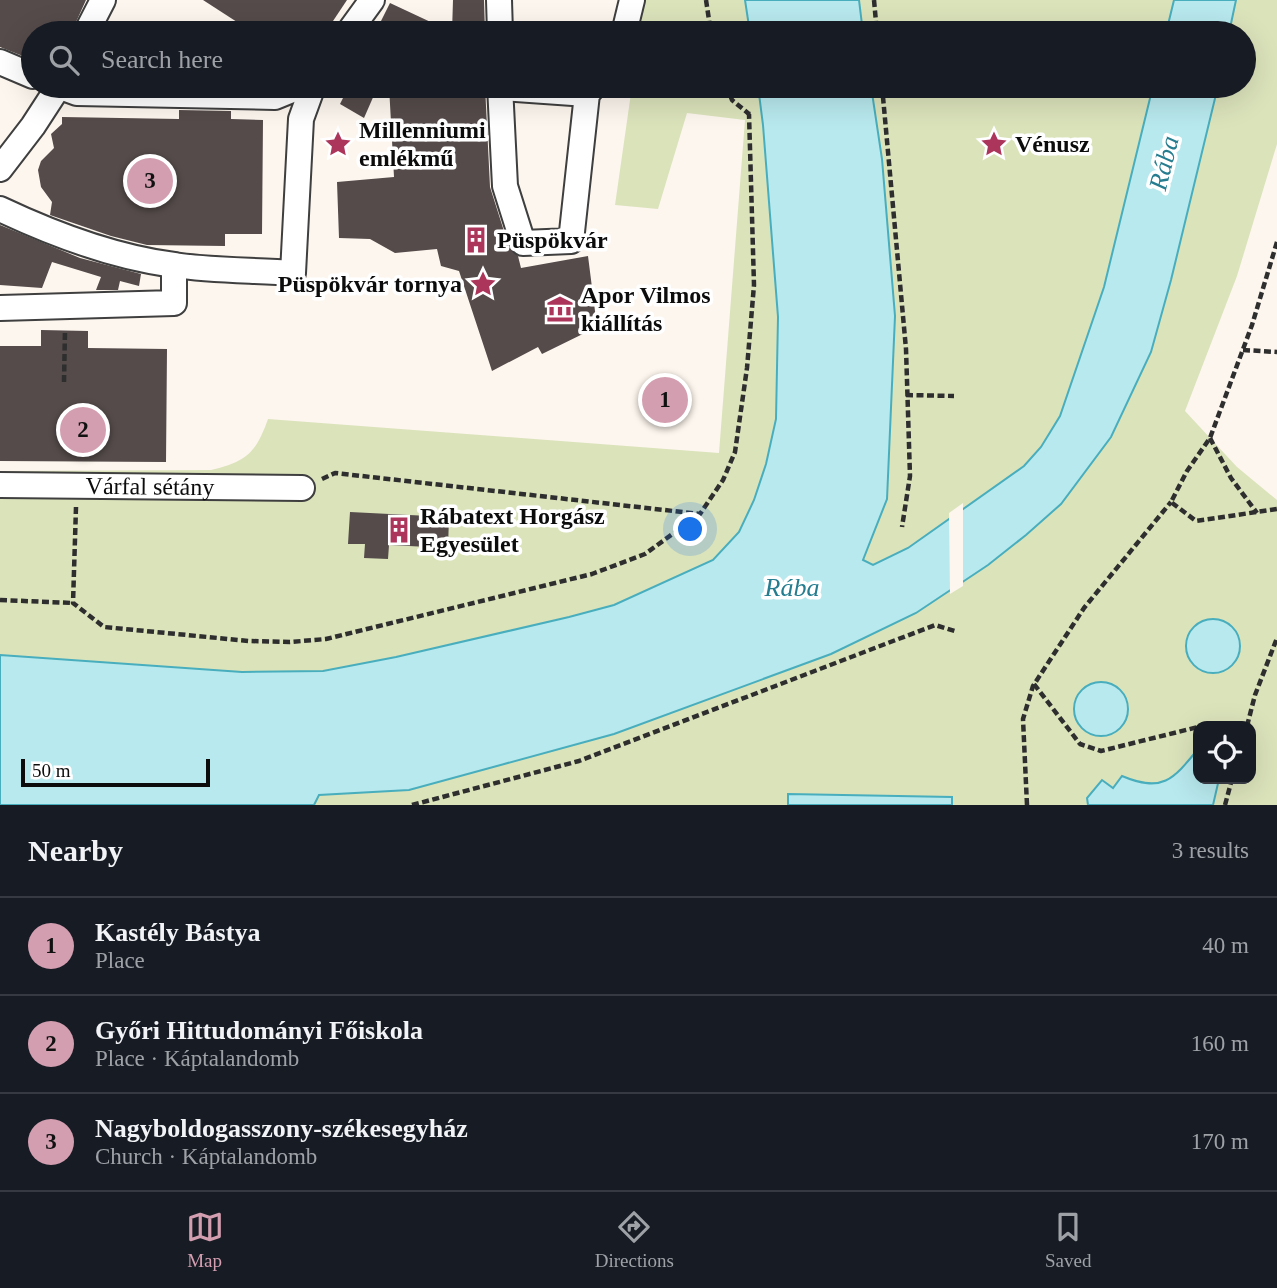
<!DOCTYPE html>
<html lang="en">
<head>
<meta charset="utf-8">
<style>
  body { margin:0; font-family:Georgia,serif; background:#20242c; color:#f1f3f6 }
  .controls { position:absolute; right:21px; bottom:21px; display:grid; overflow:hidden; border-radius:14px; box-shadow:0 7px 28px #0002 }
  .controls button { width:63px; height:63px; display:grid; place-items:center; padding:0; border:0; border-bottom:2px solid #363941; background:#171b24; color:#f1f3f6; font:35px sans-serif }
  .scale { position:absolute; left:21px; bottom:18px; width:189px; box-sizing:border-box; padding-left:7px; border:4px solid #0c0c0c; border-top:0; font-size:19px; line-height:24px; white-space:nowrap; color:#0c0c0c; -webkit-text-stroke:5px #fff; paint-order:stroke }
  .you { position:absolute; left:691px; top:530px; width:24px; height:24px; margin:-18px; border:5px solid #fff; border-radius:50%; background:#1a73e8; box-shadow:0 0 0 10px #1a73e833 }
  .badge { display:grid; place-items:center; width:46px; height:46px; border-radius:50%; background:#d29eb0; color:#111; font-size:23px; font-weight:700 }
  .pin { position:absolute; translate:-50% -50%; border:4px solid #fff; box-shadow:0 2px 7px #0006 }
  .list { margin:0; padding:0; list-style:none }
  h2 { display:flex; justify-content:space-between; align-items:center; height:91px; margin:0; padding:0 28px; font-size:30px }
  h2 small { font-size:23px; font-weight:400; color:#9ea1a6 }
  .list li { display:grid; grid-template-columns:46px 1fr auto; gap:21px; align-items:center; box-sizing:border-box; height:98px; padding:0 28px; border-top:2px solid #363941 }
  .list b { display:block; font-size:26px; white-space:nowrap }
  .list p { margin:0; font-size:23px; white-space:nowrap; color:#9ea1a6 }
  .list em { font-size:23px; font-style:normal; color:#9ea1a6 }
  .icon { flex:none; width:38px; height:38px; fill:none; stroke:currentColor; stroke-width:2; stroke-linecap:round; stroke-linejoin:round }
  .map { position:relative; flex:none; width:1277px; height:805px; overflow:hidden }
  .search { position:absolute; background:#171b24; box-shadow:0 7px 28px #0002; left:21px; right:21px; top:21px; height:77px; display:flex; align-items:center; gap:18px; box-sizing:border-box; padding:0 24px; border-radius:38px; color:#9ea1a6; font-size:26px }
  .sheet { height:385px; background:#171b24 }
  nav { display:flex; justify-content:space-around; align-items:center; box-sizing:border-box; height:98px; border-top:2px solid #363941; background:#171b24; font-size:19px; color:#9ea1a6 }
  nav a { display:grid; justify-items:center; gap:4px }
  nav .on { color:#d29eb0 }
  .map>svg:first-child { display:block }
</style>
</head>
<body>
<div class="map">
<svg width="1277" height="805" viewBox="0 0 1277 805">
  <rect width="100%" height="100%" fill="#fdf6ee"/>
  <g fill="#dbe3bb" fill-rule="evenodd">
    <polygon points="644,0 745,0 750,33 640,33"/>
    <polygon points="859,0 1174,0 1166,33 863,33"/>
    <path d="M 1236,0 L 1277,0 L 1277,144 L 1237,276 L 1185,411 L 1237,467 L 1277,500 L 1277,805 L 314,805 L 319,795 L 409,790 L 614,734 L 831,654 L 916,613 L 988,565 L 1026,535 L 1061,504 L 1083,473 L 1151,352 L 1171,280 L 1218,86 L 1244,86 L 1244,33 L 1229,33 ZM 1198,726 L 1251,726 L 1251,779 L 1198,779 Z"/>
    <path d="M 632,86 L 758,86 L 763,125 L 778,317 L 776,419 L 766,464 L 754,500 L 739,532 L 713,560 L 614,605 L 569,617 L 396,657 L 323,671 L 242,672 L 0,655 L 0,471 L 211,470 C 246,462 256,453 268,419 L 719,453 L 745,120 L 687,113 L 658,209 L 615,205 Z"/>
    <polygon points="871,86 1153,86 1105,287 1060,416 1041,447 1024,466 908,548 873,566 863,560 887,499 895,316 882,159"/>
  </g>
  <g fill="#b8e9ee" stroke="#48aebd" stroke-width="2">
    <polygon points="745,0 859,0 863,33 750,33"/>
    <polygon points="1174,0 1236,0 1229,33 1166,33"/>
    <polygon points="758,86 871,86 882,159 895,316 887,499 863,560 873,565 908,548 1024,466 1041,447 1060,416 1104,287 1153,86 1218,86 1171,280 1151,352 1111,437 1061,504 1026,535 988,565 916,613 831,654 614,734 409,790 319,795 314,805 0,805 0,655 242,672 323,671 396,657 569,617 614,605 713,560 739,532 754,500 766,464 776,419 778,317 763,125"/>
    <circle cx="1213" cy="646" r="27"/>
    <circle cx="1101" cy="709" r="27"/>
    <path d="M 1198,749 L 1198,779 L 1219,779 L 1213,805 L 1088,805 L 1087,798 L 1102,780 L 1113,788 L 1122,776 C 1162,793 1173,780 1198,749 Z"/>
    <polygon points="788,794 952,797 952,805 788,805"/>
  </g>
  <polygon fill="#fdf6ee" points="963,503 963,586 950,594 949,513"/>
  <g fill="#544b4a">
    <polygon points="0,0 86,0 71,33 33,33 33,60 0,47"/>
    <polygon points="203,0 347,0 325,33 254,33"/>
    <polygon points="453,0 484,0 485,33 375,33 390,3 452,32"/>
    <polygon points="349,86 378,86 364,118 340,104"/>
    <polygon points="389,86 485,86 490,187 509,247 518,256 521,268 588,256 597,327 542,354 538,347 492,371 459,271 441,266 437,249 395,253 370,239 339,238 337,182 394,177"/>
    <polygon points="179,110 231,111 231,119 263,120 262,234 225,234 225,246 147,245 111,236 50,215 52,202 41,187 38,170 41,161 54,148 51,134 62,124 62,117 179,119"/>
    <polygon points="0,225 80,258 141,274 139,286 120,281 118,290 96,290 101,277 52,262 42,288 0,285"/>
    <polygon points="41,330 88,331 88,348 167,349 166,462 0,461 0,346 41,346"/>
    <polygon points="350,512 449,517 448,548 389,545 388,559 364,558 365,544 348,544"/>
  </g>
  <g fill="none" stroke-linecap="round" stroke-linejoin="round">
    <g stroke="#3f3f3f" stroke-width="28">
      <g id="minor">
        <polyline points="499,0 500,33"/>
        <polyline points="86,33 103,0"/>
        <polyline points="348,33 372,0"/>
        <polyline points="624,33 632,0"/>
        <polyline points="0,62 33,76"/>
        <polyline points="58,86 77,93 275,97 302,86"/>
        <polyline points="500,86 505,186 523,243 571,241 587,94 594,86"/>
        <polyline points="500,88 587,94"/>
        <polyline points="0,169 33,126 59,86"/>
        <path d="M 0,209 C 55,235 113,257 174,265 C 213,271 254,270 293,273 L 301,119 L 313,86"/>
        <polyline points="0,308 174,303 174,265"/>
        <path id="s1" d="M 0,485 L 302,488"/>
      </g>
    </g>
    <g stroke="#2e2e2e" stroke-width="4.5" stroke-dasharray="7 3.5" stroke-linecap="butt">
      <polyline points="706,0 711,33"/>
      <polyline points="874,0 877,33"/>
      <polyline points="727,86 732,100 749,114 754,114"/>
      <polyline points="882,86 906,349 910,476 902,527"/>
      <polyline points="1277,242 1252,325 1210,438 1187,471 1171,502 1196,521 1277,509"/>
      <polyline points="1243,350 1277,352"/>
      <polyline points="64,382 65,330"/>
      <polyline points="906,395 954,396"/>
      <polyline points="1210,438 1231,478 1257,513"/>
      <polyline points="322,479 335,473 700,514 723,480 735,452 747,368 754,285 749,114"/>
      <polyline points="76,507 73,603 104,627 249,641 290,642 326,639 592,574 645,554 700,514"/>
      <polyline points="0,600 73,603"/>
      <polyline points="1034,684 1080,744 1101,751 1198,727"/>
      <polyline points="1247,726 1255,695 1277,638"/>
      <polyline points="412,805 579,761 935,625 955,631"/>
      <polyline points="1027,805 1023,719 1033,686 1084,608 1171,502"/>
      <polyline points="1225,805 1232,779"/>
    </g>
    <use href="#minor" stroke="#fff" stroke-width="24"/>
  </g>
  <defs>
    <g id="sight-bare" transform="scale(2.1)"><path d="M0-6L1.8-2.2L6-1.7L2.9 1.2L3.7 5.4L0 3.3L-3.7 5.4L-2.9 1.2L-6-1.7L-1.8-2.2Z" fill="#ac355b" stroke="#fff" stroke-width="2.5" paint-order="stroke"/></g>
    <g id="building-bare" transform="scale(2.1)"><path d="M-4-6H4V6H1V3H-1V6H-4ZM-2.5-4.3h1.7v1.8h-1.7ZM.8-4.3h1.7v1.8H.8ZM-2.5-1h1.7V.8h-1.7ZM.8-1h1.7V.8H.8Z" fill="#ac355b" stroke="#fff" stroke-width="2.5" paint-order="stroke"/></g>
    <g id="museum-bare" transform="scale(2.1)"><path d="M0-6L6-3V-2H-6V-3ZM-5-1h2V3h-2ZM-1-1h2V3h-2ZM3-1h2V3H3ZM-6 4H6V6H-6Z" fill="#ac355b" stroke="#fff" stroke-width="2.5" paint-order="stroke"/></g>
  </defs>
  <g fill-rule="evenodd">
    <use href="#sight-bare" x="338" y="144"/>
    <use href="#sight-bare" x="994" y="144"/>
    <use href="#building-bare" x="476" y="240"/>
    <use href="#sight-bare" x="483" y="284"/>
    <use href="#museum-bare" x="560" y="309"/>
    <use href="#building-bare" x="399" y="530"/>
  </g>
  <g text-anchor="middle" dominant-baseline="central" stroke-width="7" stroke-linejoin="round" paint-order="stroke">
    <g font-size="24" font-weight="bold" fill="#0c0c0c" stroke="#fff" text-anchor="start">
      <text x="359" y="130">Millenniumi<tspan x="359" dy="28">emlékmű</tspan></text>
      <text x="1015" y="144">Vénusz</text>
      <text x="497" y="240">Püspökvár</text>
      <text x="462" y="284" text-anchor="end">Püspökvár tornya</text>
      <text x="581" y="295">Apor Vilmos<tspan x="581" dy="28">kiállítás</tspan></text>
      <text x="420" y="516">Rábatext Horgász<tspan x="420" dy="28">Egyesület</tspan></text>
    </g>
    <g font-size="24" fill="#0c0c0c" stroke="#fff">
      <text stroke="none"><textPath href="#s1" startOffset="150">Várfal sétány</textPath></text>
    </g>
    <g font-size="26" font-style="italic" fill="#257d8f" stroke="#fff">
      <text transform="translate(1164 163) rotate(-76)">Rába</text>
      <text x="792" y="587">Rába</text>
    </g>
  </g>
</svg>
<div class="controls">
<button><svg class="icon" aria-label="locate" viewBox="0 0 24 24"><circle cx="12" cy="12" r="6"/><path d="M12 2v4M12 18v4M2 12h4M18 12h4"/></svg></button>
</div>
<div class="scale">50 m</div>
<div class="you"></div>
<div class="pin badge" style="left:665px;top:400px">1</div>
<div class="pin badge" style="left:83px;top:430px">2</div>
<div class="pin badge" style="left:150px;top:181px">3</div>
<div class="search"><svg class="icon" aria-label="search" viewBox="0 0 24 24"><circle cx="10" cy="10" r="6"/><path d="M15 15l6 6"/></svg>Search here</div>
</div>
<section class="sheet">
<h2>Nearby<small>3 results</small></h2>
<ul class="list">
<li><span class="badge">1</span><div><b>Kastély Bástya</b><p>Place</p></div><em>40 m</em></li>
<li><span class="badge">2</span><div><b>Győri Hittudományi Főiskola</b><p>Place · Káptalandomb</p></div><em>160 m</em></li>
<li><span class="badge">3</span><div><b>Nagyboldogasszony-székesegyház</b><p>Church · Káptalandomb</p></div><em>170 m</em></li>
</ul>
</section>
<nav>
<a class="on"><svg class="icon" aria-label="map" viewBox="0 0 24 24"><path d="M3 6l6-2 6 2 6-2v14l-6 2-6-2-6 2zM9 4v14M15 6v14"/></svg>Map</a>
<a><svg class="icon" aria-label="directions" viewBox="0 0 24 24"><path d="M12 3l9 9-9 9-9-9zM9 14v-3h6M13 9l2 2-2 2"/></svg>Directions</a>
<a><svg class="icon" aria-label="saved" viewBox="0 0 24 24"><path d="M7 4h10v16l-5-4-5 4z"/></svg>Saved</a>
</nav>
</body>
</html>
